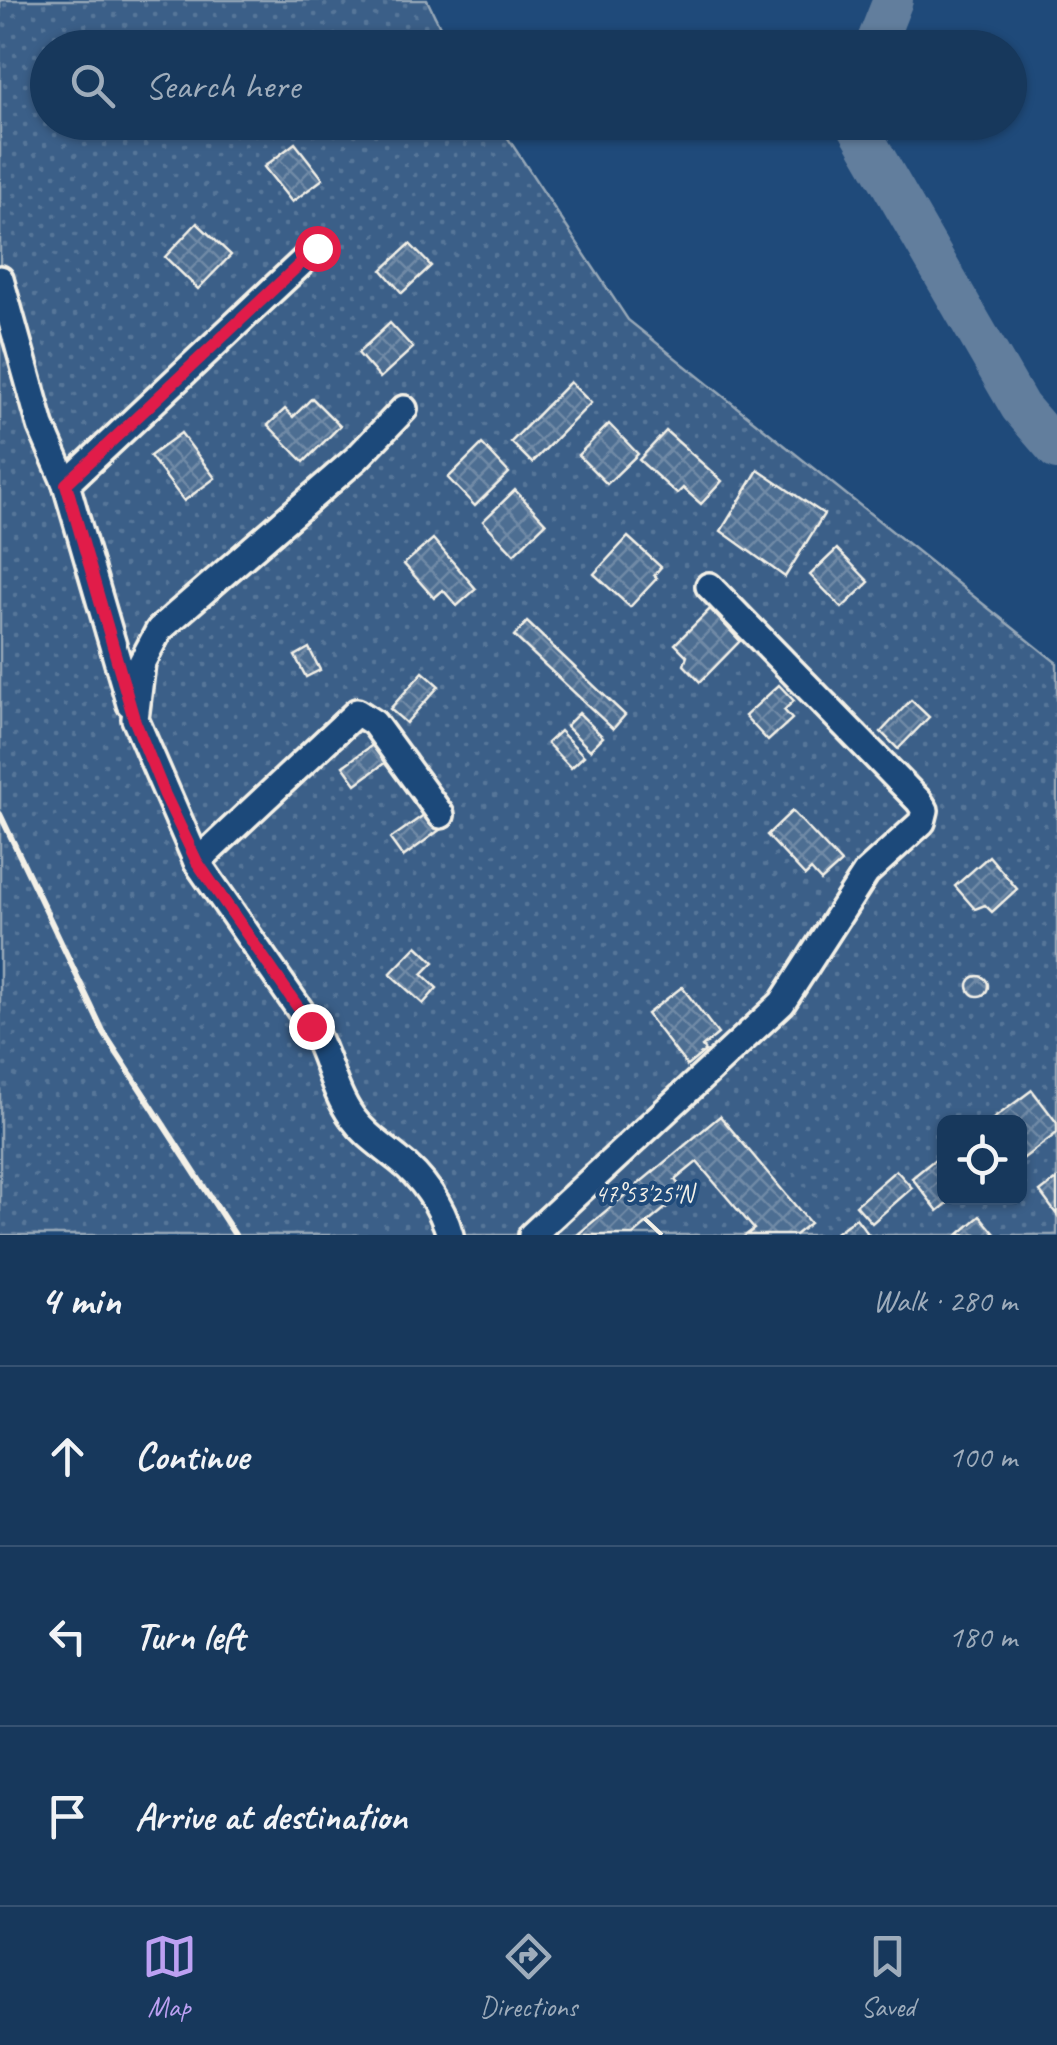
<!DOCTYPE html>
<html lang="en">
<head>
<meta charset="utf-8">
<style>
  body { margin:0; font-family:Caveat,sans-serif; background:#203f62; color:#f1f3f6 }
  .controls { position:absolute; right:30px; bottom:30px; display:grid; overflow:hidden; border-radius:15px; box-shadow:0 2px 8px #0004 }
  .controls button { width:90px; height:90px; display:grid; place-items:center; padding:0; border:0; border-bottom:2px solid #365272; background:#17385c; color:#f1f3f6; font:50px sans-serif }
  .stop { position:absolute; width:30px; height:30px; margin:-22px; border:8px solid #e11d48; border-radius:50%; background:#fff }
  .stop.end { background:#e11d48; border-color:#fff; box-shadow:0 2px 10px #0008 }
  .list { margin:0; padding:0; list-style:none }
  h2 { display:flex; justify-content:space-between; align-items:center; height:130px; margin:0; padding:0 40px; font-size:42px }
  h2 small { font-size:32px; font-weight:400; color:#9eacbb }
  .list li { display:grid; grid-template-columns:65px 1fr auto; gap:30px; align-items:center; box-sizing:border-box; height:180px; padding:0 40px; border-top:2px solid #365272 }
  .list b { display:block; font-size:38px; white-space:nowrap }
  .list em { font-size:32px; font-style:normal; color:#9eacbb }
  .icon { flex:none; width:55px; height:55px; fill:none; stroke:currentColor; stroke-width:2; stroke-linecap:round; stroke-linejoin:round }
  .map { position:relative; flex:none; width:1057px; height:1235px; overflow:hidden }
  .search { position:absolute; background:#17385c; box-shadow:0 2px 8px #0004; left:30px; right:30px; top:30px; height:110px; display:flex; align-items:center; gap:25px; box-sizing:border-box; padding:0 35px; border-radius:55px; color:#9eacbb; font-size:38px }
  .sheet { height:670px; background:#17385c }
  nav { display:flex; justify-content:space-around; align-items:center; box-sizing:border-box; height:140px; border-top:2px solid #365272; background:#17385c; font-size:28px; color:#9eacbb }
  nav a { display:grid; justify-items:center; gap:5px }
  nav .on { color:#bca0f2 }
  .map>svg:first-child { display:block }
</style>
</head>
<body>
<div class="map">
<svg width="1057" height="1235" viewBox="0 0 1057 1235">
  <defs>
    <pattern id="park-dots" width="8" height="8" patternUnits="userSpaceOnUse" patternTransform="scale(2.5)"><rect width="8" height="8" fill="#3a5f88"/><path d="M2 2h.1M6 6h.1" fill="none" stroke="#577699" stroke-width="1.8" stroke-linecap="round"/></pattern>
    <pattern id="building-cross-hatch" width="8" height="8" patternUnits="userSpaceOnUse" patternTransform="scale(2.5)"><rect width="8" height="8" fill="#4d6e92"/><path d="M0 0l8 8M0 8l8-8" fill="none" stroke="#708aa6"/></pattern>
  </defs>
  <rect width="100%" height="100%" fill="#1f4a7a"/>
  <filter id="ink" filterUnits="userSpaceOnUse"><feTurbulence type="fractalNoise" baseFrequency=".01" numOctaves="2"/><feDisplacementMap in="SourceGraphic" scale="20" xChannelSelector="R" yChannelSelector="G"/><feConvolveMatrix kernelMatrix="1 2 1 2 8 2 1 2 1" color-interpolation-filters="sRGB"/></filter>
  <g filter="url(#ink)">
    <path fill="url(#park-dots)" stroke="#97a8b8" stroke-width="2.5" fill-rule="evenodd" d="M 0,0 L 427,0 L 450,47 L 48,48 L 48,122 L 498,123 L 628,320 L 1057,663 L 1057,1235 L 0,1235 ZM 944,1122 L 1020,1122 L 1020,1198 L 944,1198 Z"/>
    <g fill="none" stroke-linecap="round" stroke-linejoin="round">
      <g stroke="#627e9d" stroke-width="40">
        <polyline points="874,48 893,0"/>
        <polyline points="855,122 1020,407 1057,450"/>
      </g>
    </g>
    <g fill="url(#building-cross-hatch)" stroke="#f4f1e8" stroke-width="2.5">
      <polygon points="295,143 323,179 292,202 264,167"/>
      <polygon points="197,223 231,255 198,289 165,257"/>
      <polygon points="410,244 431,266 402,293 382,270"/>
      <polygon points="390,323 413,348 380,378 358,353"/>
      <polygon points="570,382 591,403 532,463 511,442"/>
      <polygon points="312,398 340,426 304,462 268,425 285,409 293,417"/>
      <polygon points="609,424 638,454 607,484 578,455"/>
      <polygon points="666,431 722,481 701,504 683,488 677,494 639,460"/>
      <polygon points="181,433 215,478 184,501 150,456"/>
      <polygon points="482,444 509,473 475,506 448,478"/>
      <polygon points="758,470 824,514 785,577 721,531"/>
      <polygon points="515,490 546,523 514,554 483,521"/>
      <polygon points="628,537 661,567 654,575 657,578 630,607 594,574"/>
      <polygon points="433,539 476,589 457,606 443,590 434,598 404,564"/>
      <polygon points="837,549 869,582 842,608 810,575"/>
      <polygon points="710,609 740,641 700,682 684,665 687,656 675,644"/>
      <polygon points="527,622 625,715 613,729 514,636"/>
      <polygon points="309,648 320,670 306,677 295,656"/>
      <polygon points="423,672 439,686 406,723 390,709"/>
      <polygon points="779,685 794,701 784,710 792,719 768,741 745,716"/>
      <polygon points="911,700 929,717 898,749 881,732"/>
      <polygon points="579,713 603,737 590,750 566,726"/>
      <polygon points="560,731 584,756 571,768 547,743"/>
      <polygon points="381,739 394,756 356,784 343,766"/>
      <polygon points="792,811 841,863 821,881 811,870 805,876 767,835"/>
      <polygon points="428,812 441,829 403,857 390,839"/>
      <polygon points="989,856 1017,889 992,912 985,905 975,909 955,886"/>
      <polygon points="417,946 434,962 422,974 437,988 423,1004 390,974"/>
      <circle cx="978" cy="986" r="10"/>
      <polygon points="682,987 718,1034 702,1047 705,1051 687,1066 647,1014"/>
      <polygon points="1032,1090 1057,1123 1057,1133 1020,1161 1020,1122 989,1122"/>
      <polygon points="720,1116 810,1223 795,1235 746,1235 754,1229 697,1162 675,1180 685,1192 633,1235 577,1235"/>
      <polygon points="934,1160 944,1173 944,1198 954,1198 938,1211 912,1178"/>
      <polygon points="896,1170 912,1188 872,1223 856,1205"/>
      <polygon points="1057,1179 1057,1215 1040,1192"/>
      <polygon points="980,1216 996,1235 958,1235"/>
      <polygon points="856,1218 869,1235 833,1235"/>
    </g>
    <g fill="none" stroke-linecap="round" stroke-linejoin="round">
      <g stroke="#f4f1e8" stroke-width="32">
        <g id="minor">
          <polyline points="0,279 41,426 66,484 130,704"/>
          <path d="M 404,409 L 357,458 L 159,630 L 142,662 L 135,719 L 197,862 L 311,1026 C 328,1055 332,1089 352,1117 C 365,1135 381,1145 398,1159 C 422,1177 442,1206 450,1235"/>
          <polyline points="66,484 317,248"/>
          <polyline points="197,862 357,712 374,723 441,815"/>
          <polyline points="532,1235 782,1003 866,873 922,822 925,810 919,801 709,586"/>
        </g>
      </g>
      <use href="#minor" stroke="#1f4a7a" stroke-width="25"/>
      <polyline stroke="#f4f1e8" stroke-width="6" points="0,814 104,1033 235,1235"/>
    </g>
  </g>
  <g fill="none" stroke-linecap="round" stroke-linejoin="round" filter="url(#ink)">
    <polyline stroke="#e11d48" stroke-width="12" points="311,1026 197,862 165,795 134,719 66,484 317,248"/>
  </g>
  <path fill="none" stroke="#f4f1e8" stroke-width="4" d="M 644,1218 L 662,1235"/>
  <g font-size="25" text-anchor="middle" fill="#f4f1e8" stroke="#1f4a7a" stroke-width="8" stroke-linejoin="round" paint-order="stroke">
    <text x="644" y="1202">47°53'25"N</text>
  </g>
</svg>
<div class="controls">
<button><svg class="icon" aria-label="locate" viewBox="0 0 24 24"><circle cx="12" cy="12" r="6"/><path d="M12 2v4M12 18v4M2 12h4M18 12h4"/></svg></button>
</div>
<div class="stop" style="left:317px;top:248px"></div>
<div class="stop end" style="left:311px;top:1026px"></div>
<div class="search"><svg class="icon" aria-label="search" viewBox="0 0 24 24"><circle cx="10" cy="10" r="6"/><path d="M15 15l6 6"/></svg>Search here</div>
</div>
<section class="sheet">
<h2>4 min<small>Walk · 280 m</small></h2>
<ul class="list">
<li><svg class="icon" aria-label="ahead" viewBox="0 0 24 24"><path d="M12 20V5M6 11l6-6 6 6"/></svg><div><b>Continue</b></div><em>100 m</em></li>
<li><svg class="icon" aria-label="left" viewBox="0 0 24 24"><path d="M17 20v-9H6M10 6l-5 5 5 5"/></svg><div><b>Turn left</b></div><em>180 m</em></li>
<li><svg class="icon" aria-label="arrive" viewBox="0 0 24 24"><path d="M6 21V4h12l-3 4 3 4H6"/></svg><div><b>Arrive at destination</b></div></li>
</ul>
</section>
<nav>
<a class="on"><svg class="icon" aria-label="map" viewBox="0 0 24 24"><path d="M3 6l6-2 6 2 6-2v14l-6 2-6-2-6 2zM9 4v14M15 6v14"/></svg>Map</a>
<a><svg class="icon" aria-label="directions" viewBox="0 0 24 24"><path d="M12 3l9 9-9 9-9-9zM9 14v-3h6M13 9l2 2-2 2"/></svg>Directions</a>
<a><svg class="icon" aria-label="saved" viewBox="0 0 24 24"><path d="M7 4h10v16l-5-4-5 4z"/></svg>Saved</a>
</nav>
</body>
</html>
